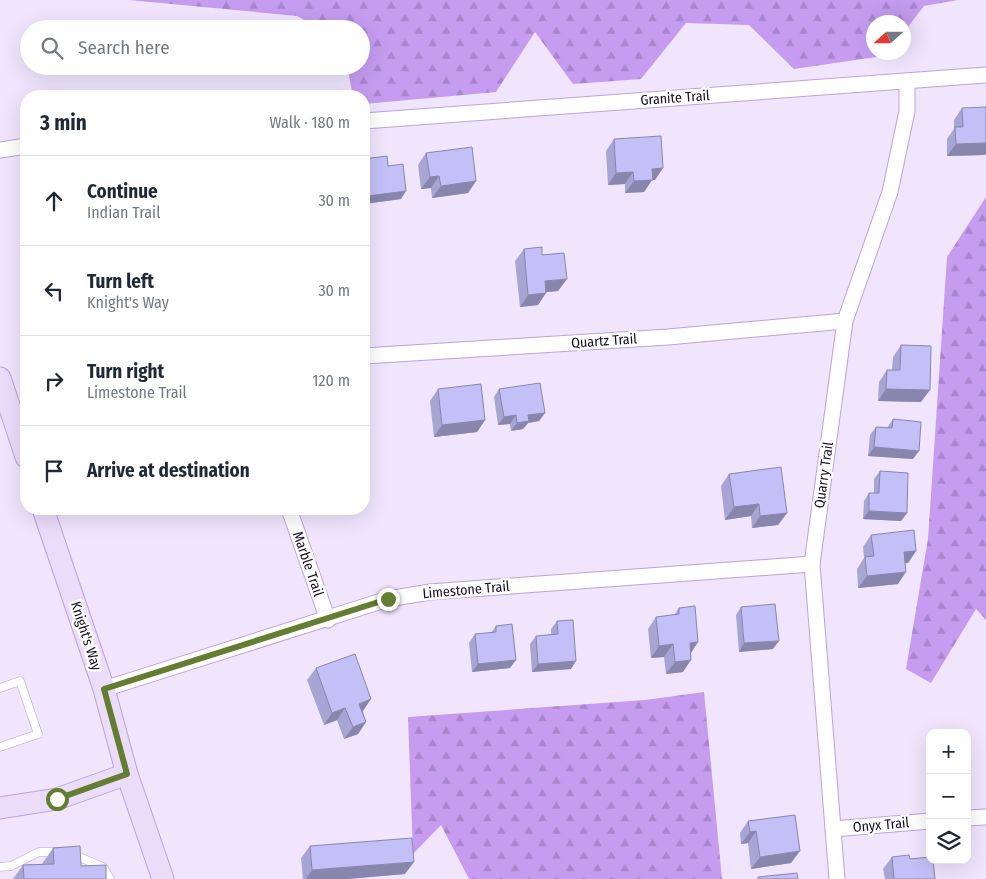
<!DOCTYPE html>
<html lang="en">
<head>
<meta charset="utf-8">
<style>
  body { margin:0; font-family:"Fira Sans Condensed",sans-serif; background:#f2f2f3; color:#1f2937 }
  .controls { position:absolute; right:15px; bottom:15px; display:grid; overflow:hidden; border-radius:10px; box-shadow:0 5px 20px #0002 }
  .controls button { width:45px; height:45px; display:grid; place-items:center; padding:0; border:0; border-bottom:1px solid #e0e1e3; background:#fff; color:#1f2937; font:25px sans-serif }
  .compass { position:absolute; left:866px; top:15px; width:45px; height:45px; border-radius:50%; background:#fff; box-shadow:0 5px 20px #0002; rotate:249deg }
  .stop { position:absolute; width:15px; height:15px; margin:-11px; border:4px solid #637d31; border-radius:50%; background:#fff }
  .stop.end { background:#637d31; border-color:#fff; box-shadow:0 1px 5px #0008 }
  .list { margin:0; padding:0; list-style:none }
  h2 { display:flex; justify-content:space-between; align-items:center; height:65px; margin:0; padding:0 20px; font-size:21px }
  h2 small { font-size:16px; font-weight:400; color:#747a83 }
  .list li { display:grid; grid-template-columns:32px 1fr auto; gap:15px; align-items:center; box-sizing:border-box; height:90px; padding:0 20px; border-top:1px solid #e0e1e3 }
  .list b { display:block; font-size:19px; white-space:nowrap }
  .list p { margin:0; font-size:16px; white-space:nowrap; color:#747a83 }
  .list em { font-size:16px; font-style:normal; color:#747a83 }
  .icon { flex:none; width:28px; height:28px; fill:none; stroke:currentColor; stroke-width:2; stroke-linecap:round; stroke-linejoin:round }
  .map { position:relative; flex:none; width:986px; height:879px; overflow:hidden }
  .search { position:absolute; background:#fff; box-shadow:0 5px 20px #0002; left:20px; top:20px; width:350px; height:55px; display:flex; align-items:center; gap:12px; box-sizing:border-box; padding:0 18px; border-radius:28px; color:#747a83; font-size:19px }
  .panel { position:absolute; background:#fff; box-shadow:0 5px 20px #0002; left:20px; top:90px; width:350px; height:425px; border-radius:20px }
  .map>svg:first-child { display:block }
</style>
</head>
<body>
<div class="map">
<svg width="986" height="879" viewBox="0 0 986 879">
  <defs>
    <pattern id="forest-firs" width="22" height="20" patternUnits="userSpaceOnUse" patternTransform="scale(1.25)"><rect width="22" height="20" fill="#c59cf0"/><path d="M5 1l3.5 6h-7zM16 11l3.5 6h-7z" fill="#a885ce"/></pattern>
  </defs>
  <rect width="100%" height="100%" fill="#f0e5fd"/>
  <g fill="url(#forest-firs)">
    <polygon points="129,0 958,0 924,6 904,32 904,22 874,22 874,52 886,53 883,56 794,69 749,25 686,23 641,79 573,84 535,32 496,92 364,104 364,96 353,96 347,66 361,66 361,29 320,29 297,16"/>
    <polygon points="986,197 986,620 976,609 931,683 906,669 928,539 947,257"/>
    <polygon points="704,692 722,879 469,879 441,825 413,854 408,717 645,700"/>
  </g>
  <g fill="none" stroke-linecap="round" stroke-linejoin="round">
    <g stroke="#bca2da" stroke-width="9">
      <g id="lane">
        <polyline points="0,688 20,681 38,734 0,747"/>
        <polyline points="72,854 103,867 110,879"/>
        <polyline points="0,867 11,866 39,852 58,852"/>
      </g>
    </g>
    <g stroke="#bca2da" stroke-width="17">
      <g id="street">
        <polyline points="364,121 986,75"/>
        <polyline points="0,150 26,146"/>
        <polyline points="364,356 668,337 845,321"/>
        <polyline points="289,509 328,620"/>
        <polyline points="104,689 388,599 430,592 812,564"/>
        <polyline points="967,818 986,817"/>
        <polyline points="833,829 930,821"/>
        <polyline points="837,879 812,564 845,321 890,192 907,111 907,81"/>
      </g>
    </g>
    <g stroke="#bca2da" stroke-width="23">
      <g id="secondary">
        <polyline points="0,378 26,457"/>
        <polyline points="43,509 104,689 127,774 163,879"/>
        <polyline points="0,808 57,799 127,774"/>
      </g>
    </g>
    <use href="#lane" stroke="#fff" stroke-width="8"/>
    <use href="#street" stroke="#fff" stroke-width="15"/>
    <use href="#secondary" stroke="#ebdcfa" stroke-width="21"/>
  </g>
  <g fill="#a7a5d4">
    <polygon points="962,108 985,155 947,156 947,139 954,129 954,120"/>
    <polygon points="614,139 655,180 652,180 644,192 625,193 625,184 608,185 606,151"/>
    <polygon points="426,153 476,181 468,193 432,198 431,188 421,189 418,165"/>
    <polygon points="364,159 388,166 401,199 364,204"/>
    <polygon points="524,249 542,255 558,291 546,292 538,305 520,307 515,261"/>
    <polygon points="901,345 921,402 878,401 879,382 887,370 892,370 893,357"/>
    <polygon points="438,389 485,420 477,432 434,437 430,401"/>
    <polygon points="499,389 545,413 539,421 528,423 523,429 511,431 510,424 498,425 494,397"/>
    <polygon points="893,419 913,459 868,456 870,435 876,427 887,428"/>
    <polygon points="880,471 907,513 901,521 863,519 864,501 869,493 874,493 874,479"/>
    <polygon points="729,474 787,513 778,525 752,528 751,516 725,520 721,486"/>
    <polygon points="871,535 916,551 908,563 905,563 898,584 858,588 857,569 864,558 863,547"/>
    <polygon points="741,607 773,649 739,652 736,615"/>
    <polygon points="679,608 698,642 691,653 683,672 666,674 664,657 651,658 648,629 656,617 674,615"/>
    <polygon points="557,621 571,669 532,672 530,644 536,636 551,635 551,629"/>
    <polygon points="496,626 510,668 472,672 469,643 475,634 491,633"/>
    <polygon points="316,668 363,711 366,722 358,734 344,739 337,720 324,725 307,680"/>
    <polygon points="748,821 791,863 751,869 748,843 741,844 740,833"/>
    <polygon points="310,846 405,874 347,879 303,879 301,858"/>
    <polygon points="53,848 81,866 106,879 13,879 23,865 42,864"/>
    <polygon points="892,857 910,859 935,879 885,879 883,869"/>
  </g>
  <g fill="#8886ac">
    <polygon points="986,143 986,154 985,155 947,156 956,144"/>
    <polygon points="663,168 655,180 652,180 644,192 625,193 634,181 652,169"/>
    <polygon points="633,172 625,184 608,185 616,173"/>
    <polygon points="439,176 431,188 421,189 430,177"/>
    <polygon points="476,181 468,193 432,198 441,186"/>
    <polygon points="406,191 401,199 364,204 364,202 368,196"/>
    <polygon points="567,279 558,291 537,293 545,281"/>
    <polygon points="546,293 538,305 520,307 528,295"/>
    <polygon points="886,389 930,390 921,402 878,401"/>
    <polygon points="545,413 539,421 528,423 523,429 511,431 517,423 528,415"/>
    <polygon points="516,415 510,424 498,425 504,417"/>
    <polygon points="485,420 477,432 434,437 442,425"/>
    <polygon points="874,447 919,451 913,459 868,456"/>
    <polygon points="759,504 751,516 725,520 734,507"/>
    <polygon points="869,511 907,513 901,521 863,519"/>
    <polygon points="787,513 778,525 752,528 760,516"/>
    <polygon points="916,551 908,563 896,564 904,552"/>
    <polygon points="906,572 898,584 858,588 867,576"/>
    <polygon points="779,641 773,649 739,652 744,643"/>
    <polygon points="698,642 690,654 690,643"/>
    <polygon points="673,644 664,657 651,658 659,646"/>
    <polygon points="516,660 510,668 472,672 478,664"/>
    <polygon points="691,660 683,672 666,674 675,662"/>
    <polygon points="576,661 571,669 532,672 538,664"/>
    <polygon points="371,699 363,711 351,716 359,704"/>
    <polygon points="345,708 337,720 324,725 332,713"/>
    <polygon points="366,722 358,734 344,739 353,727"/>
    <polygon points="756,831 748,843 741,844 750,832"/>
    <polygon points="800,851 791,863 751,869 760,857"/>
    <polygon points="414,862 405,874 347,879 306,879 312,870"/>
  </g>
  <g fill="#c2c0f6" stroke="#8886ac">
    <polygon points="986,107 986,143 956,144 955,127 963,127 962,108"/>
    <polygon points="661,136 663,168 652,169 653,180 634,181 633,172 616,173 614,139"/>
    <polygon points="472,147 476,181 441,186 439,176 430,177 426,153"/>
    <polygon points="387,156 388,166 403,164 406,191 368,196 364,159"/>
    <polygon points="542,247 542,255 564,253 567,279 545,281 546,293 528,295 524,249"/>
    <polygon points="901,345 931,346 930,390 886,389 887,370 900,370"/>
    <polygon points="540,383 545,413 528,415 529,421 517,423 516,415 504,417 499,389"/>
    <polygon points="481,384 485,420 442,425 438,389"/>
    <polygon points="893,419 921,422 919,451 874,447 876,427 892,428"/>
    <polygon points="781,467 787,513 760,516 759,504 734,507 729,474"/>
    <polygon points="880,471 908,473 907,513 869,511 869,493 879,493"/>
    <polygon points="914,530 916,551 904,552 906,572 867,576 865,557 874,556 871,535"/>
    <polygon points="775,604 779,641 744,643 741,607"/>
    <polygon points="695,606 698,642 690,643 691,660 675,662 673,644 659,646 656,617 679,614 679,608"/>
    <polygon points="573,620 576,661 538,664 536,636 558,634 557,621"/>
    <polygon points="512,624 516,660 478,664 475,634 496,632 496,626"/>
    <polygon points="355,654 371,699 359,704 366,722 353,727 345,708 332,713 316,668"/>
    <polygon points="795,815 800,851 760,857 756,831 750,832 748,821"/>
    <polygon points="412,838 414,862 312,870 310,846"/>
    <polygon points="80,846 81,866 106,865 106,879 24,879 23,865 54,864 53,848"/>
    <polygon points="909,855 910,859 930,857 930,860 933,860 935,879 894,879 892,857"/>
    <polygon points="797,873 798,879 758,879 758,877"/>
  </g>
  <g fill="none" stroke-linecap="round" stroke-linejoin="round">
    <polyline stroke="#637d31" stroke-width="6" points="57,799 127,774 104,689 388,599"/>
  </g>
  <g text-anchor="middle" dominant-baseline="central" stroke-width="5" stroke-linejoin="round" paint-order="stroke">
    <g font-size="14" fill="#160c20" stroke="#fff">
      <text transform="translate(675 98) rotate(-4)">Granite Trail</text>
      <text transform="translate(604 341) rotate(-4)">Quartz Trail</text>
      <text transform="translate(824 475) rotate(-82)">Quarry Trail</text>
      <text transform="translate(308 564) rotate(71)">Marble Trail</text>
      <text transform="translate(466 590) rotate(-5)">Limestone Trail</text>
      <text transform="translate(86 636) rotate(72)">Knight's Way</text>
      <text transform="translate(881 825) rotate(-5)">Onyx Trail</text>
    </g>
  </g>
</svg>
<div class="controls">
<button>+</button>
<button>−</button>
<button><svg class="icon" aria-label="layers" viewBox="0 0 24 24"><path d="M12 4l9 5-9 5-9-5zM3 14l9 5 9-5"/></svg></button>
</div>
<svg class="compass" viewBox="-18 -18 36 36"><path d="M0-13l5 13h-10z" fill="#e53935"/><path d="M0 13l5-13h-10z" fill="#747a83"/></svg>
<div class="stop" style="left:57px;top:799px"></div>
<div class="stop end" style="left:388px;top:599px"></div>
<div class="search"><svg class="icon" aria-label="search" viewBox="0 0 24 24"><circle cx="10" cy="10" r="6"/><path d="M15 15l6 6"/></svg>Search here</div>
<section class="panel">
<h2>3 min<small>Walk · 180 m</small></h2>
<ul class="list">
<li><svg class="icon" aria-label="ahead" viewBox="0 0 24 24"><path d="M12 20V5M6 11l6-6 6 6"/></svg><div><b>Continue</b><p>Indian Trail</p></div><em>30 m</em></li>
<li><svg class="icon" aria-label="left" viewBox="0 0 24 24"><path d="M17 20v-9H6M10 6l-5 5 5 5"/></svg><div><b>Turn left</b><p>Knight's Way</p></div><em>30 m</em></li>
<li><svg class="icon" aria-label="right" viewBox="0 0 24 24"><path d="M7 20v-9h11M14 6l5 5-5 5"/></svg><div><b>Turn right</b><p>Limestone Trail</p></div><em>120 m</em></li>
<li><svg class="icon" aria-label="arrive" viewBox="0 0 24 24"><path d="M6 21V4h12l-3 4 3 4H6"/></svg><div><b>Arrive at destination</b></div></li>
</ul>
</section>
</div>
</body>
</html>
